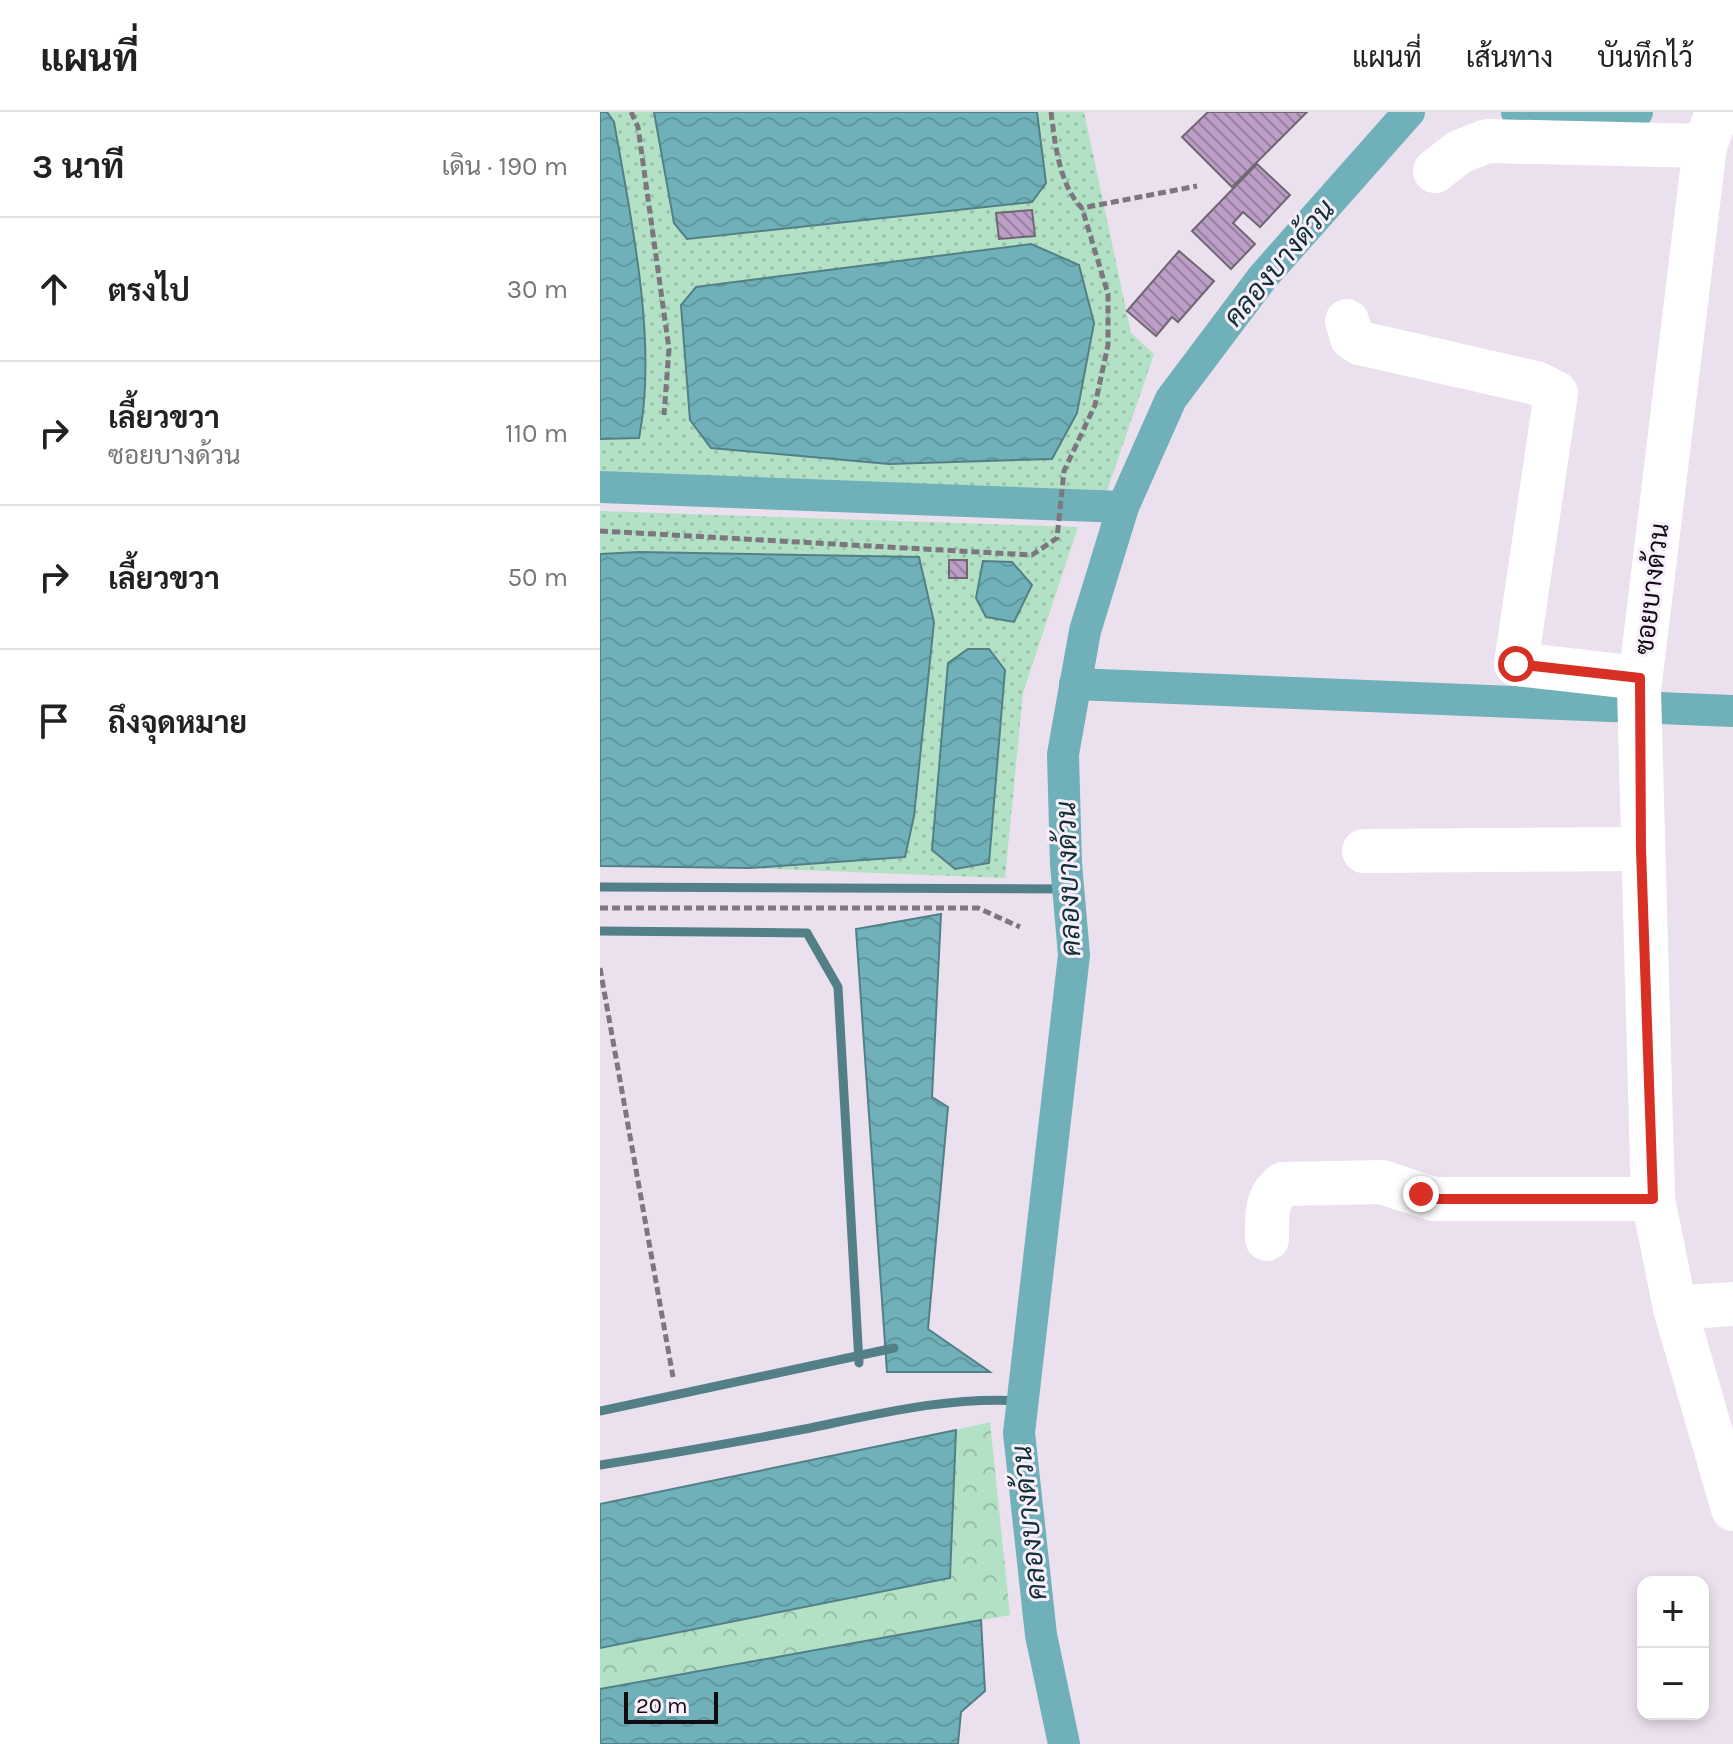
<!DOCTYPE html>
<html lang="th">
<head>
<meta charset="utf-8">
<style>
  body { margin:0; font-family:Karla,Sarabun,sans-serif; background:#f6f6f6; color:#222 }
  .controls { position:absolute; right:24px; bottom:24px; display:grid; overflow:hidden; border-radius:16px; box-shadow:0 4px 12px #0003 }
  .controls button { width:72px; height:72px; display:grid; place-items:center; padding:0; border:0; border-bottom:2px solid #e0e0e0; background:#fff; color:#222; font:40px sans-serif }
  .scale { position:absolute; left:24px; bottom:20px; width:94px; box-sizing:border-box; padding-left:8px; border:4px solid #100d11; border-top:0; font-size:22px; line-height:28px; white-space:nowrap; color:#100d11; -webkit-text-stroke:6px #f8eefc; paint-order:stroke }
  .stop { position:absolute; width:24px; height:24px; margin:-18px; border:6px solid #d93025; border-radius:50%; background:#fff }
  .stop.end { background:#d93025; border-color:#fff; box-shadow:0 2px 8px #0008 }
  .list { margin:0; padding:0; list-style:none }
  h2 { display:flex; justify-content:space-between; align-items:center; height:104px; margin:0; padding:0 32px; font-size:34px }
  h2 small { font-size:26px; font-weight:400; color:#767676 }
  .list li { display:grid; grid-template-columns:52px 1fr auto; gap:24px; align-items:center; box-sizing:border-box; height:144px; padding:0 32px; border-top:2px solid #e0e0e0 }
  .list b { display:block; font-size:30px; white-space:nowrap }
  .list p { margin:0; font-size:26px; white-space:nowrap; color:#767676 }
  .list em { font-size:26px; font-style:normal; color:#767676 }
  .icon { flex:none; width:44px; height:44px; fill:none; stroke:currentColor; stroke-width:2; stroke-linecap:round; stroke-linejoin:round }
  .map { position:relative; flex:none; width:1133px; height:1632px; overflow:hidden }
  header { display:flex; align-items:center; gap:48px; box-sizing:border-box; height:112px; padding:0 40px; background:#fff; border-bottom:2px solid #e0e0e0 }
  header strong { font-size:38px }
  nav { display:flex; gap:44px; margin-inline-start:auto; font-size:28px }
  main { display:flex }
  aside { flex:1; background:#fff }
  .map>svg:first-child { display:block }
</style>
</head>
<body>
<header>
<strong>แผนที่</strong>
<nav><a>แผนที่</a><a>เส้นทาง</a><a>บันทึกไว้</a></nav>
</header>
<main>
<aside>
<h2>3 นาที<small>เดิน · 190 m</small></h2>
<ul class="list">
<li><svg class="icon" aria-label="ahead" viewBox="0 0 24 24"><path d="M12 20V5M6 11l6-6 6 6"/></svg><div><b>ตรงไป</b></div><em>30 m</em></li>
<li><svg class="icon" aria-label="right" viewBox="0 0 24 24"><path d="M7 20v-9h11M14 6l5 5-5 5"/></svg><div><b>เลี้ยวขวา</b><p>ซอยบางด้วน</p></div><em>110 m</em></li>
<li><svg class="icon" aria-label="right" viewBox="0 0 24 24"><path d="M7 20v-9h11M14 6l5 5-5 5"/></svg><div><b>เลี้ยวขวา</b></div><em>50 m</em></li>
<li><svg class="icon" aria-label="arrive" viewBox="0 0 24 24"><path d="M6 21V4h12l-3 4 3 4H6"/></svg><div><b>ถึงจุดหมาย</b></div></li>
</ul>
</aside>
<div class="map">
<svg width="1133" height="1632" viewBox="0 0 1133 1632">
  <defs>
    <pattern id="grass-dots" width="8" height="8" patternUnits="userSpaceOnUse" patternTransform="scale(2)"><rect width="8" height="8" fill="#b2e1c5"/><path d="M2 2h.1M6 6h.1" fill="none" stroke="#98c0a8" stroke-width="1.8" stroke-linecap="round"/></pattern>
    <pattern id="forest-crowns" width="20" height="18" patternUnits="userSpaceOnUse" patternTransform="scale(2)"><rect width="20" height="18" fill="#b2e1c5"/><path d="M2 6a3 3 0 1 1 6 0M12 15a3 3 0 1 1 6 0" fill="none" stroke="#98c0a8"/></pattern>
    <pattern id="water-waves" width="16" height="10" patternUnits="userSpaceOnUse" patternTransform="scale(2)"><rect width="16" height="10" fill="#70b1b9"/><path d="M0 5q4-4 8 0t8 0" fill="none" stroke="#60979e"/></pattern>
    <pattern id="building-back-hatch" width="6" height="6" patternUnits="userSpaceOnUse" patternTransform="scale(2)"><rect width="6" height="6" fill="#bc9ec6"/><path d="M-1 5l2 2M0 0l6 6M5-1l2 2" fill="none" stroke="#977f9f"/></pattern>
  </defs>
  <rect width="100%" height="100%" fill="#ebe1ee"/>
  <g fill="url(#grass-dots)" fill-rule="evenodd">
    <path d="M 7,0 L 54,0 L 74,111 L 446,71 L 437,0 L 484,0 L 531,221 L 554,242 L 507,379 L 481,387 L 393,375 L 0,363 L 0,327 L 38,326 C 59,232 31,105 14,10 ZM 111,336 L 451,347 L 289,352 Z"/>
    <polygon points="0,399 478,415 423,581 405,766 150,756 305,744 314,704 334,510 318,445 0,442"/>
  </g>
  <polygon fill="url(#forest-crowns)" points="390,1310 410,1503 0,1577 0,1536 350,1466 356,1318"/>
  <g fill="url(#water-waves)" stroke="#538087" stroke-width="2">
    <path d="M 0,0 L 7,0 L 14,10 C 31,105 58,232 39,326 L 0,327 Z"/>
    <polygon points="54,0 437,0 446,71 432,90 87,127 74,111"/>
    <polygon points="431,132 479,153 494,211 477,301 452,347 289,352 111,336 90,308 81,193 96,175"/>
    <polygon points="39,440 319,445 334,510 314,704 305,745 150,756 0,754 0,442"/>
    <polygon points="383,449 412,450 432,473 414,510 386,505 376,486"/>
    <polygon points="368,537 389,537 405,558 389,751 355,757 332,738 348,551"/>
    <polygon points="341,802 332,985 348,995 328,1217 390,1260 287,1260 256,817"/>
    <polygon points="356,1318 350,1466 0,1536 0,1392"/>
    <polygon points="381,1508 385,1579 361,1600 358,1632 0,1632 0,1577"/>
  </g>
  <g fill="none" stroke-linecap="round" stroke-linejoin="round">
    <g stroke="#538087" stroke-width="9">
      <polyline points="0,775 468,777"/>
      <polyline points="0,819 207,821 238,875 259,1251"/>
      <polyline points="0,1299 294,1236"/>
      <path d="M 0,1353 C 69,1342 137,1330 205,1317 C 278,1302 348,1284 423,1289"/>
    </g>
    <g stroke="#70b1b9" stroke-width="32">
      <polyline points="917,0 1037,0"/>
      <polyline points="0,375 523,395"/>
      <polyline points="475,572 1133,599"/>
      <polyline points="464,1632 441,1523 419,1321 474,843 466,752 463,642 485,519 523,395 571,287 662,166 809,0"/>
    </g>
  </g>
  <g fill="url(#building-back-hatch)" stroke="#706773" stroke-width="2">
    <polygon points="608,0 707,0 632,75 582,25"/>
    <polygon points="657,52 690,83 660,115 643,100 633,111 655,132 631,157 592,119"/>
    <polygon points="432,98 435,124 399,127 396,101"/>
    <polygon points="579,139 614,169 578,210 572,205 556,224 527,199"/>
    <rect x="349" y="448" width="18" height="18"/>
  </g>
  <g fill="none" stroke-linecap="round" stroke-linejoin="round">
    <g stroke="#7d767f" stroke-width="5" stroke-dasharray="8 4" stroke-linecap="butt">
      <polyline points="31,0 38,15 69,237 64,303"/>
      <path d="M 451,0 C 455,31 459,73 482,96 L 597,74"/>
      <polyline points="0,419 432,443 457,426 464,359 495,293 508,233 508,182 482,96"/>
      <polyline points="0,796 378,796 420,815"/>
      <polyline points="0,856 73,1265"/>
    </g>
    <g stroke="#fff" stroke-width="44">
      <polyline points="835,59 859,40 887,29 1105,34"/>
      <polyline points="747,209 752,226 760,231 936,271 956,281 916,552 1040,566"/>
      <polyline points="764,739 1041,737"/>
      <path d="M 667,1127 C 667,1105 665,1086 683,1072 L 782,1070 L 834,1087 L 1053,1087"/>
      <polyline points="1133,1192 1075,1196 1133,1397"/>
      <polyline points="1075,1196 1053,1087 1039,578 1105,34 1117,0"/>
    </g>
  </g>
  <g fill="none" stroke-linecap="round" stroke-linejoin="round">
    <polyline stroke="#d93025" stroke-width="10" points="821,1082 834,1087 1053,1087 1041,737 1040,566 916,552"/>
  </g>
  <g text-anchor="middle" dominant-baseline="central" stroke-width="6" stroke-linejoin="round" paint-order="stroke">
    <g font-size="26" fill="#100d11" stroke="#f8eefc">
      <text transform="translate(1052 477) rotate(-83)">ซอยบางด้วน</text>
    </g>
    <g font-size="28" font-style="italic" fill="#0f3034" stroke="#f8eefc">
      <text transform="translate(679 151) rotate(-50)">คลองบางด้วน</text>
      <text transform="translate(468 767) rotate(-92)">คลองบางด้วน</text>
      <text transform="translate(429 1411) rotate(-96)">คลองบางด้วน</text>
    </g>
  </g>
</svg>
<div class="controls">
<button>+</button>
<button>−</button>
</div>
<div class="scale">20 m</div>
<div class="stop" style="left:916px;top:552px"></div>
<div class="stop end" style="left:821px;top:1082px"></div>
</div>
</main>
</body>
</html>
